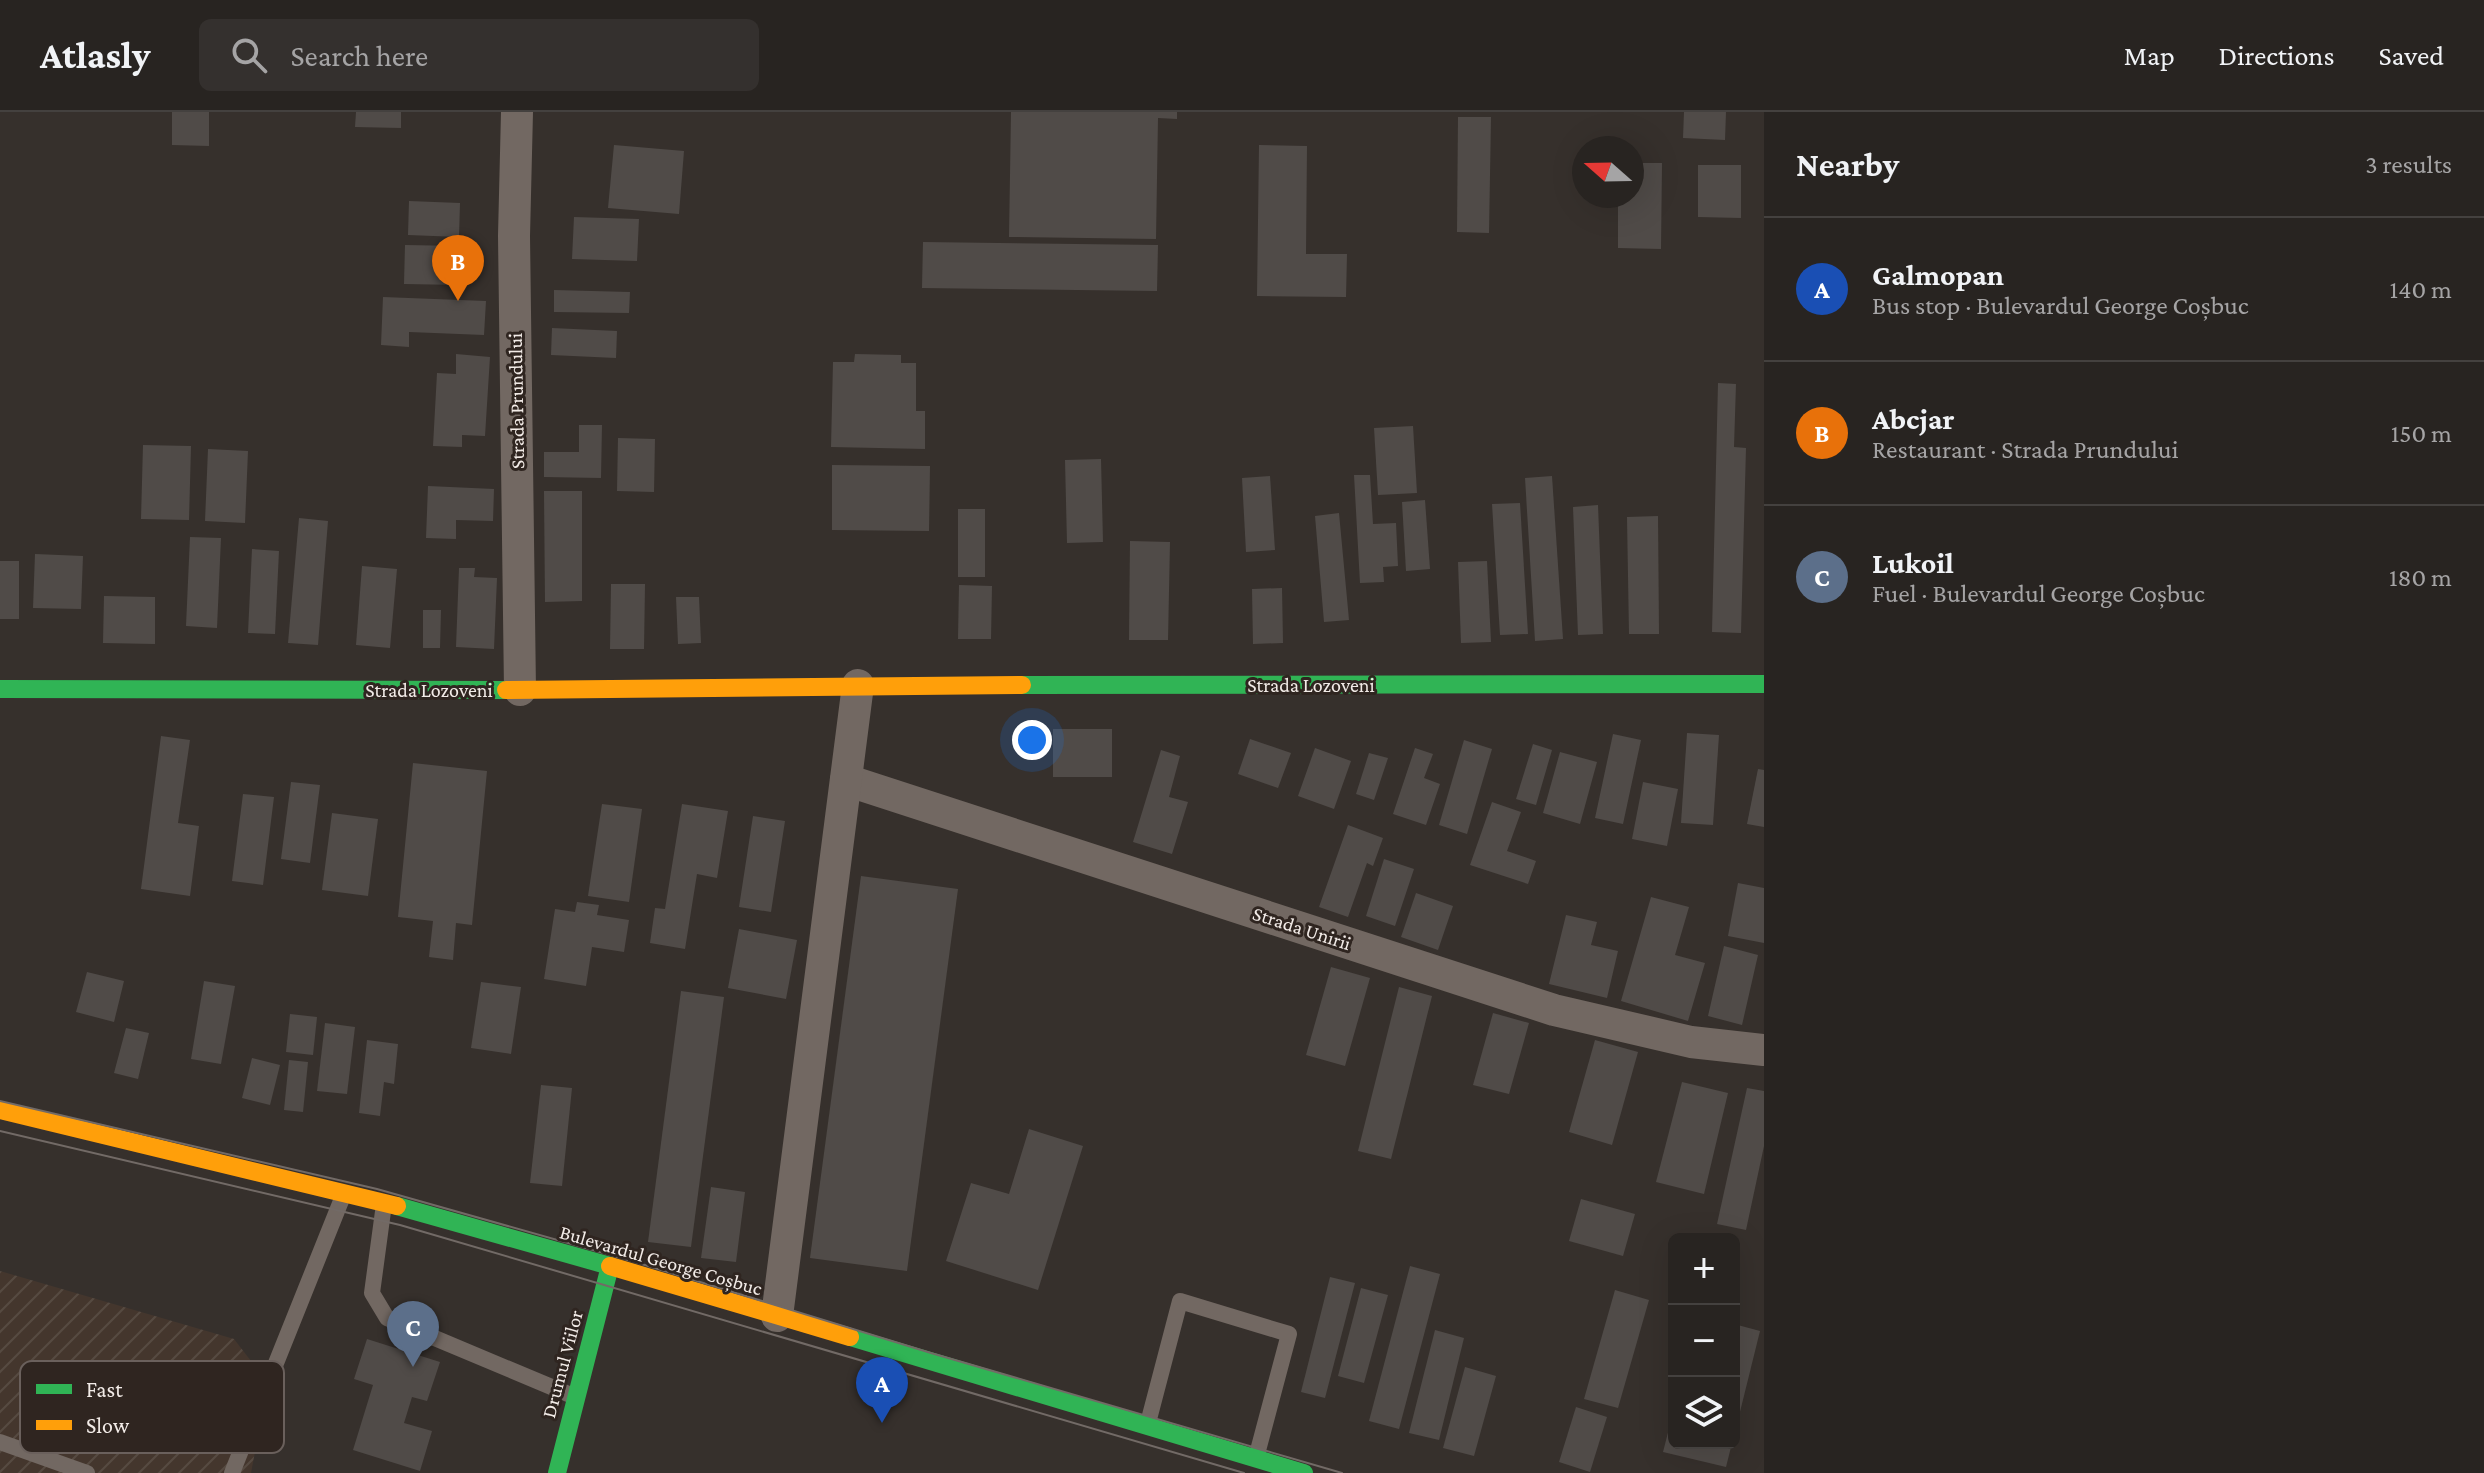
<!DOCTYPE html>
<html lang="en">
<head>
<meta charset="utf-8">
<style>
  body { margin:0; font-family:"Crimson Pro",serif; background:#34302e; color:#f1f3f6 }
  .controls { position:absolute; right:24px; bottom:24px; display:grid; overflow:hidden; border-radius:12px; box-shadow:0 8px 32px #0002 }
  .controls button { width:72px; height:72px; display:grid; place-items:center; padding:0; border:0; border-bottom:2px solid #44413f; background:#282421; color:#f1f3f6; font:40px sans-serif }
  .compass { position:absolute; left:1572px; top:24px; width:72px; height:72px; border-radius:50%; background:#282421; box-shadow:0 8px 32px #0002; rotate:290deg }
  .you { position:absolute; left:1032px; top:628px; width:28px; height:28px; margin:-20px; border:6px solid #fff; border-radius:50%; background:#1a73e8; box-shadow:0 0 0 12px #1a73e833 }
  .badge { display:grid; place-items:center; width:52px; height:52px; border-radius:50%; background:#95b2f1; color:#fff; font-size:26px; font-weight:700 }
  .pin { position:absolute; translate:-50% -66px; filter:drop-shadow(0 2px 4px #0008) }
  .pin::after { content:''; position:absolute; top:42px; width:28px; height:24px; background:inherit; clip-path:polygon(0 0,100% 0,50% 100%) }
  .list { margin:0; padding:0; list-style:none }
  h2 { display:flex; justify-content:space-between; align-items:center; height:104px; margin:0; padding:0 32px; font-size:34px }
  h2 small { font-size:26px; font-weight:400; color:#a5a4a5 }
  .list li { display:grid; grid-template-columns:52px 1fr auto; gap:24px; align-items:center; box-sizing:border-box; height:144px; padding:0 32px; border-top:2px solid #44413f }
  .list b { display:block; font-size:30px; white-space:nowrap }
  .list p { margin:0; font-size:26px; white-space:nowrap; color:#a5a4a5 }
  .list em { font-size:26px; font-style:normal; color:#a5a4a5 }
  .icon { flex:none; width:44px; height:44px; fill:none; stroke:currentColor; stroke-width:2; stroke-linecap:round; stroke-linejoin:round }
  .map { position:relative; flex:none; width:1764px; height:1361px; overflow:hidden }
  header { display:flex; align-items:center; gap:48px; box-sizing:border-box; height:112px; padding:0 40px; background:#282421; border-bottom:2px solid #44413f }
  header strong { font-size:38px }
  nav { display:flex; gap:44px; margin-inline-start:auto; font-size:28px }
  .search { width:560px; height:72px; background:#34302e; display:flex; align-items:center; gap:20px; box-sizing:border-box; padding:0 28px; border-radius:12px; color:#a5a4a5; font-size:30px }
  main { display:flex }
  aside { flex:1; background:#282421 }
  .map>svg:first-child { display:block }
</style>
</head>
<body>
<header>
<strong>Atlasly</strong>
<div class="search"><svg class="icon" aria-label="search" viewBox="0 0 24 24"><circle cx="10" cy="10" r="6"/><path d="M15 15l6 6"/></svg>Search here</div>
<nav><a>Map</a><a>Directions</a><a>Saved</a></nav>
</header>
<main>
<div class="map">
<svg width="1764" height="1361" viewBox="0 0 1764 1361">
  <defs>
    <pattern id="industrial-furrows" width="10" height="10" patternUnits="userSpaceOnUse" patternTransform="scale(2)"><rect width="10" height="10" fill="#44362d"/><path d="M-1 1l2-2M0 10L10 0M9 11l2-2" fill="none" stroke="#564a41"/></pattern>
  </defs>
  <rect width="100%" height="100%" fill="#36302c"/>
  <polygon fill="url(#industrial-furrows)" points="0,1159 234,1227 268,1271 251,1361 0,1361"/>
  <g fill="#504b48">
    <polygon points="172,0 209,0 209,34 172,33"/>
    <polygon points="356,0 401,0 401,16 355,15"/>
    <polygon points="1011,0 1177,0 1177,7 1158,6 1156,127 1009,125"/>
    <polygon points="1684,0 1726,0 1725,28 1683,26"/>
    <polygon points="1458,5 1491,5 1489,121 1457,120"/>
    <polygon points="614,33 684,39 679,102 608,96"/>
    <polygon points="1259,33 1307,34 1306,142 1347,142 1346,185 1257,184"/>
    <polygon points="1632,51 1662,51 1661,137 1618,136 1618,84 1632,84"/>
    <polygon points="1698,53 1741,53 1741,106 1698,105"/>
    <polygon points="409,89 460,91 459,125 408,123"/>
    <polygon points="574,105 639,107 637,149 572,147"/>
    <polygon points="923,130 1158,133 1157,179 922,176"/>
    <polygon points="405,133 461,134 460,173 404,172"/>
    <polygon points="554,178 630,180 629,201 554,200"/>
    <polygon points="383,185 486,189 484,223 409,220 409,235 381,233"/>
    <polygon points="552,216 617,219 616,246 551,243"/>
    <polygon points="456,242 490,245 485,324 462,323 462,335 433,334 437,261 456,262"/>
    <polygon points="855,242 901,243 901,251 916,251 916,299 925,299 925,337 831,335 833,250 854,250"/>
    <polygon points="1718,271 1736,272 1734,335 1746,336 1741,521 1712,520"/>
    <polygon points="579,313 602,313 601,366 544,365 544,340 579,340"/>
    <polygon points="1413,314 1417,381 1378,383 1374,316"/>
    <polygon points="618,326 655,327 654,380 617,379"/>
    <polygon points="143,333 191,334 189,408 141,407"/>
    <polygon points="208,337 248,339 245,411 205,409"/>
    <polygon points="1101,347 1103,430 1067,431 1065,348"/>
    <polygon points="832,353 930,354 929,419 832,418"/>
    <polygon points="1354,363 1370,363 1373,412 1396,411 1398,454 1383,455 1384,470 1360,471"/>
    <polygon points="1270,364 1275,438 1246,440 1242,366"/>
    <polygon points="1552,364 1563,527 1535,529 1525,366"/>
    <polygon points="428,374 494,377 493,409 456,408 456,427 426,426"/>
    <polygon points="544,379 582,379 582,489 545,490"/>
    <polygon points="1425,388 1430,457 1406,459 1402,390"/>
    <polygon points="1520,391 1528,522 1500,523 1492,392"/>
    <polygon points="1598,393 1603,522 1578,523 1573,395"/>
    <rect x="958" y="397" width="27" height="68"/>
    <polygon points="1339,401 1349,508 1324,510 1315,404"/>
    <polygon points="1658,404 1659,522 1629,522 1627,405"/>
    <polygon points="299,406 328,409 318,533 288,531"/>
    <polygon points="190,425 221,426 217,516 186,514"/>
    <polygon points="1130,429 1170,430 1168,528 1129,528"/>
    <polygon points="252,437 279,439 275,522 248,521"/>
    <polygon points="35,442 83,444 81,497 33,496"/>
    <rect x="0" y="449" width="19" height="58"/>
    <polygon points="1487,449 1491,530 1461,531 1458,450"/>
    <polygon points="362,454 397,457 390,536 356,533"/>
    <polygon points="459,456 475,456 474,465 497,466 494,537 456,535"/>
    <polygon points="611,472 645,472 644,537 610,537"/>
    <polygon points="959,473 992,474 991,527 958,527"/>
    <polygon points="1282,476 1283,531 1253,532 1252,477"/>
    <polygon points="104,484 155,485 155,532 103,531"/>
    <polygon points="676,485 699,485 701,531 678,532"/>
    <polygon points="423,498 441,498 440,536 423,536"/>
    <rect x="1053" y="617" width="59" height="48"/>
    <polygon points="1687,621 1719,623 1713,713 1681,711"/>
    <polygon points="1613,622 1641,628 1623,712 1595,706"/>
    <polygon points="161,624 190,628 178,711 199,714 190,784 141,777"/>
    <polygon points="1250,627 1291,641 1278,676 1238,662"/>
    <polygon points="1464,628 1492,637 1467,722 1439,713"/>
    <polygon points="1533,632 1552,638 1536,693 1516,687"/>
    <polygon points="1315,636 1351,649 1334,697 1298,684"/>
    <polygon points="1415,636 1433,642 1424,666 1440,672 1426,713 1393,702"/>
    <polygon points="1161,638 1180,644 1169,685 1188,690 1172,742 1133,730"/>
    <polygon points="1560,640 1597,650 1580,712 1543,701"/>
    <polygon points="1369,641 1388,646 1374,688 1356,682"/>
    <polygon points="413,651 487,659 472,813 456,811 453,848 429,845 433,809 398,805"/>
    <polygon points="1758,657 1764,658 1764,715 1747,712"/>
    <polygon points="291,670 320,673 310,751 281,747"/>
    <polygon points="1643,670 1678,677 1667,734 1632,727"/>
    <polygon points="243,682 274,685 263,773 232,769"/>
    <polygon points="1492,690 1521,700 1507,739 1536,749 1528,772 1470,753"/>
    <polygon points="602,692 642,697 629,790 588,784"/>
    <polygon points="682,692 728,699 717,766 697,762 685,837 650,831 655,796 665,797"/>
    <polygon points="332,701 378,707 368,784 322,778"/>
    <polygon points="753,704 785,709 771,800 739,795"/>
    <polygon points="1348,713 1383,726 1373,754 1367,751 1348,805 1319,795"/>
    <polygon points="1384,747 1414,757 1395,814 1366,804"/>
    <polygon points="861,764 958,777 907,1159 810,1146"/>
    <polygon points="1738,771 1764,776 1764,831 1728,824"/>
    <polygon points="1416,781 1453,794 1438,838 1401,825"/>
    <polygon points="1651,785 1689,795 1675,843 1705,851 1688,909 1621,889"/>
    <polygon points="577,790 599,793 597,803 629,808 624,840 592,835 586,874 544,867 555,797 575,800"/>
    <polygon points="1566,803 1597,810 1591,833 1618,839 1607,886 1549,872"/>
    <polygon points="739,817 797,828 786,887 728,876"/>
    <polygon points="1724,834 1758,843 1742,913 1708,904"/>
    <polygon points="1331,855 1370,866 1345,954 1306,943"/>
    <polygon points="87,860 124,869 114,910 76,900"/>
    <polygon points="204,869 235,874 221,952 191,947"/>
    <polygon points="481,870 521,875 511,942 471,936"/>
    <polygon points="1399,875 1432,884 1391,1047 1358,1039"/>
    <polygon points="681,879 724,885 691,1135 648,1130"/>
    <polygon points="1493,901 1529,911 1509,982 1473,973"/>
    <polygon points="290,902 317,905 313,943 286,940"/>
    <polygon points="325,911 355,915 347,982 317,979"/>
    <polygon points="126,916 149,921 138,967 114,961"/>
    <polygon points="367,928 398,932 394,972 384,970 380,1004 359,1001"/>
    <polygon points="1595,928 1638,940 1612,1033 1569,1020"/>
    <polygon points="252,946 280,953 270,993 242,986"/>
    <polygon points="289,948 308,950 303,1000 284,998"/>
    <polygon points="1682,970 1728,981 1704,1082 1656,1070"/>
    <polygon points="541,973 572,976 562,1074 530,1071"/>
    <polygon points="1747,976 1764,979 1764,1034 1746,1118 1717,1112"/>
    <polygon points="1029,1017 1083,1034 1038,1178 946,1149 971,1071 1009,1082"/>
    <polygon points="711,1075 745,1080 736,1150 701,1146"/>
    <polygon points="1581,1087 1635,1102 1623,1144 1569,1129"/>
    <polygon points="1410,1154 1440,1162 1399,1317 1369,1309"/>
    <polygon points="1330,1165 1355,1171 1325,1286 1301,1280"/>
    <polygon points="1361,1176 1388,1183 1364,1271 1338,1264"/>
    <polygon points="1615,1178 1649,1188 1618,1296 1584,1287"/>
    <polygon points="1734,1212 1760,1219 1735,1320 1734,1320"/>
    <polygon points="1435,1218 1464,1226 1439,1328 1409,1321"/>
    <polygon points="367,1227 440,1250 427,1289 412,1285 404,1311 432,1319 420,1359 353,1338 373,1273 354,1267"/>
    <polygon points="1465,1255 1496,1264 1474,1344 1443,1336"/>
    <polygon points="1576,1295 1607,1305 1590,1360 1559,1350"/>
    <polygon points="1673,1301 1674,1331 1732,1331 1726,1355 1663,1340"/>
  </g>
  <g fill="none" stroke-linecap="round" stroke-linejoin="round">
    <g stroke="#726862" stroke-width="16">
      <polyline points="384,1092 372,1181 387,1206 573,1284"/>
      <polyline points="1148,1311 1180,1189 1289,1222 1256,1346"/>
      <polyline points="0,1330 87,1361"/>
      <polyline points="232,1361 343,1084"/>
    </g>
    <g stroke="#726862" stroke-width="32">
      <polyline points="517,0 514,124 520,578"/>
      <polyline points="846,668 1554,898 1691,930 1764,938"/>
      <polyline points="777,1204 858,573"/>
    </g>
    <g stroke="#30b455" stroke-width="18">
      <polyline points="1022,573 1764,572"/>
      <polyline points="0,577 506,578"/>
      <polyline points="397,1094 610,1154 557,1361"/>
      <polyline points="850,1225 1304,1361"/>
    </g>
    <g stroke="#ff9f0a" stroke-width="18">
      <polyline points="506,578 1022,573"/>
      <polyline points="0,998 397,1094"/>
      <polyline points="610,1154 850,1225"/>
    </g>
    <g stroke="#726a66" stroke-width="2">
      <polyline points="0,989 377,1077 635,1150 931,1241 1342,1361"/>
      <polyline points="0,1019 400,1113 1244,1361"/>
    </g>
  </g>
  <g text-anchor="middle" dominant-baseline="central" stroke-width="6" stroke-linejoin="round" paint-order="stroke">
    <g font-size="20" fill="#f2ebe7" stroke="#2f2520">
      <text transform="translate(516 289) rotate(-91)">Strada Prundului</text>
      <text x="1311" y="573">Strada Lozoveni</text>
      <text x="429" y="578">Strada Lozoveni</text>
      <text transform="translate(1302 816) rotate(18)">Strada Unirii</text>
      <text transform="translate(661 1148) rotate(16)">Bulevardul George Coșbuc</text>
      <text transform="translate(562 1252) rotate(-75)">Drumul Viilor</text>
    </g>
  </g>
  <rect x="20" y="1249" width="264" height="92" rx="12" fill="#2f2520" stroke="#6a605c" stroke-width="2"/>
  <rect x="36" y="1272" width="36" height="10" fill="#30b455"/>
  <rect x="36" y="1308" width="36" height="10" fill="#ff9f0a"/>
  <g font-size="22" fill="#f2ebe7">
    <text x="86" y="1285">Fast</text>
    <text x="86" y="1321">Slow</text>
  </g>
</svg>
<div class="controls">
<button>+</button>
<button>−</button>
<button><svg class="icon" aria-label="layers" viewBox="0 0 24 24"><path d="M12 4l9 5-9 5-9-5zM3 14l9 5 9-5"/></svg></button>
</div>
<svg class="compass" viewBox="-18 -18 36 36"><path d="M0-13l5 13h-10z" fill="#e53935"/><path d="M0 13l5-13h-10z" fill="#a5a4a5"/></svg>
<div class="you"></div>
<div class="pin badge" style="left:882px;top:1311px;background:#1a4fb4">A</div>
<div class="pin badge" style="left:458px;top:189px;background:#e8710a">B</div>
<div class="pin badge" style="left:413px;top:1255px;background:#5c6f8a">C</div>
</div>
<aside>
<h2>Nearby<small>3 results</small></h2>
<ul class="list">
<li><span class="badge" style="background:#1a4fb4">A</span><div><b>Galmopan</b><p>Bus stop · Bulevardul George Coșbuc</p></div><em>140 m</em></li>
<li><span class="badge" style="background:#e8710a">B</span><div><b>Abcjar</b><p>Restaurant · Strada Prundului</p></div><em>150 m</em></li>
<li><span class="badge" style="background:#5c6f8a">C</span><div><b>Lukoil</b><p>Fuel · Bulevardul George Coșbuc</p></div><em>180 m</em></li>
</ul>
</aside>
</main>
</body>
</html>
